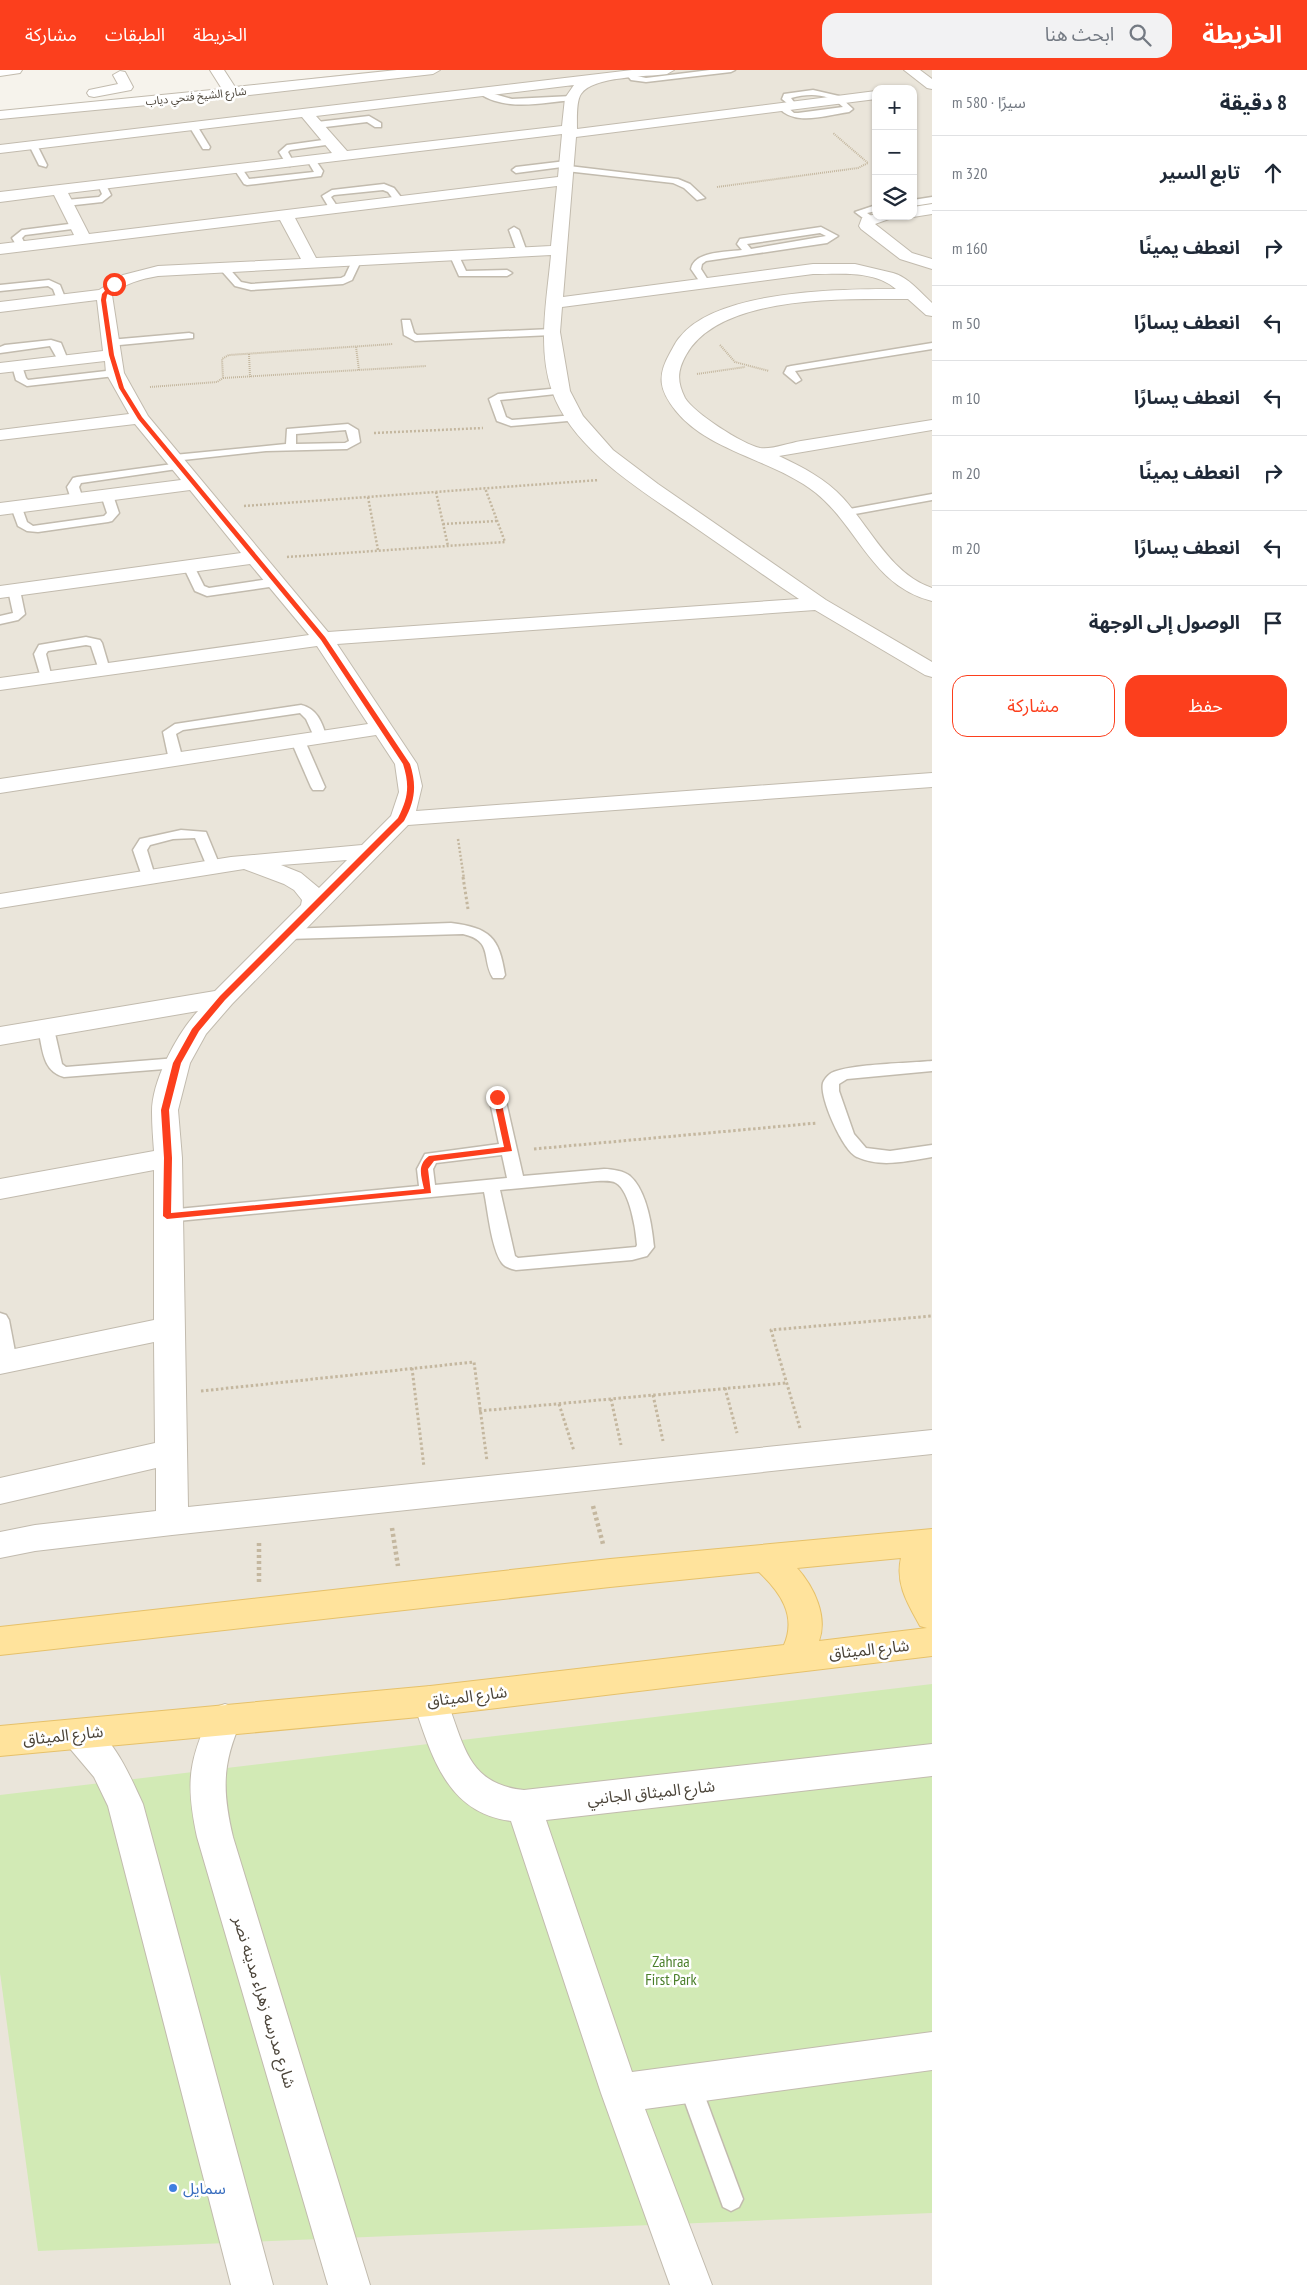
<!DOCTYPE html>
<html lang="ar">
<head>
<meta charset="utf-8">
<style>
  body { margin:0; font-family:"PT Sans Narrow","Noto Sans Arabic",sans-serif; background:#f2f2f3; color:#1f2937; direction:rtl }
  .controls { position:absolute; right:15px; top:15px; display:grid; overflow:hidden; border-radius:10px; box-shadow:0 1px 4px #0004 }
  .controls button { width:45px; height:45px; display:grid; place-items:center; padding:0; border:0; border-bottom:1px solid #e0e1e3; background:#fff; color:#1f2937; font:25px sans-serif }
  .stop { position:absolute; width:15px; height:15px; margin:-11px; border:4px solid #fc3f1d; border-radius:50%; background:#fff }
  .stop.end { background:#fc3f1d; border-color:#fff; box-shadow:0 1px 5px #0008 }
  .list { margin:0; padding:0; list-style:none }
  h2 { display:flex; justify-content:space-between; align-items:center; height:65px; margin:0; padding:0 20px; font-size:21px }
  h2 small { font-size:16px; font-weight:400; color:#747a83 }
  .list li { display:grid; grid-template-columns:32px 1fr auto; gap:15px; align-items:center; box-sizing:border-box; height:75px; padding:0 20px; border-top:1px solid #e0e1e3 }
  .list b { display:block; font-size:19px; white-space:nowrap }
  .list em { font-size:16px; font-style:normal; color:#747a83 }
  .actions { display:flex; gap:10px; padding:15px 20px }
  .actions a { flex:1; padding:11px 0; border:1px solid #fc3f1d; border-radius:15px; text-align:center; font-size:18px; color:#fc3f1d }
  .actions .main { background:#fc3f1d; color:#fff }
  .icon { flex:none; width:28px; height:28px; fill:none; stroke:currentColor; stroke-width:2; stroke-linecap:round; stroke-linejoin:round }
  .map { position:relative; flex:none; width:932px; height:2215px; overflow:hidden; direction:ltr }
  header { display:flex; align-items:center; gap:30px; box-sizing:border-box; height:70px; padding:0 25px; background:#fc3f1d; color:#fff }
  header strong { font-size:24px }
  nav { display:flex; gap:28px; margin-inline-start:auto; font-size:18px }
  .search { width:350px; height:45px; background:#f2f2f3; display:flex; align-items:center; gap:12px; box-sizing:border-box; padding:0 18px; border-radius:15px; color:#747a83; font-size:19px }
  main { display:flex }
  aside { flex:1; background:#fff }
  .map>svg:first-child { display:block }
</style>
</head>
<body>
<header>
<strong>الخريطة</strong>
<div class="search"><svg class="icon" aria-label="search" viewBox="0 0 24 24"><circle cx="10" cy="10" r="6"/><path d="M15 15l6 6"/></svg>ابحث هنا</div>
<nav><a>الخريطة</a><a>الطبقات</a><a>مشاركة</a></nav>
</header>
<main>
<aside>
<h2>8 دقيقة<small>سيرًا · 580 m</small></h2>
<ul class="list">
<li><svg class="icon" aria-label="ahead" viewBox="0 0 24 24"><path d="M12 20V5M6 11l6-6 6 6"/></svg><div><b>تابع السير</b></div><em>320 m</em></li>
<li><svg class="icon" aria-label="right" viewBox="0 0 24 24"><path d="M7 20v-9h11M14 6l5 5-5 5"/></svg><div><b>انعطف يمينًا</b></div><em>160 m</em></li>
<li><svg class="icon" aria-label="left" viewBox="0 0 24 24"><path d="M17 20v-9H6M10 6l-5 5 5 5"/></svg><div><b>انعطف يسارًا</b></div><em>50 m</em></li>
<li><svg class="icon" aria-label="left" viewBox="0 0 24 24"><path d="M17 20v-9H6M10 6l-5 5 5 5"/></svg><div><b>انعطف يسارًا</b></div><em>10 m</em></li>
<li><svg class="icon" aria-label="right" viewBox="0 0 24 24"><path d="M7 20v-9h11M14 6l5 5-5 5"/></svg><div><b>انعطف يمينًا</b></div><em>20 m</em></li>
<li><svg class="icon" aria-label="left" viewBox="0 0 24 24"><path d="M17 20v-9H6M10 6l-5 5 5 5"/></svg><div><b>انعطف يسارًا</b></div><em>20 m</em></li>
<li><svg class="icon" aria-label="arrive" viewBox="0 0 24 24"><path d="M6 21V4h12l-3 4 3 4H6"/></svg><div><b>الوصول إلى الوجهة</b></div></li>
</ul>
<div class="actions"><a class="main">حفظ</a><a>مشاركة</a></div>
</aside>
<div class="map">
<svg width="932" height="2215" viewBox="0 0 932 2215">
  <rect width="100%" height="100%" fill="#f6f3ec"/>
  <path fill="#eae5da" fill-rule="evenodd" d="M 382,0 L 932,0 L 932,2215 L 0,2215 L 0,44 ZM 876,19 L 913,19 L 913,146 L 876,146 Z"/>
  <polygon fill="#d2eab5" points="932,1614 932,2143 38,2181 0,1903 0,1725"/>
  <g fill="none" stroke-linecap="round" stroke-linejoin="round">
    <g stroke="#c2bbae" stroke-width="3">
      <g id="service">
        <polygon points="710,0 735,0 731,2 646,12 631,10 626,4 630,2 637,6 646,8"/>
        <path d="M 480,20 L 512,29 L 572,26 L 576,28 L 572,30 C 543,33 506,41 480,24 Z"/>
        <path d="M 813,20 L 839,26 L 853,39 L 849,42 C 826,45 795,57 778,37 L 785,35 L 794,43 L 798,43 L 843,37 C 829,23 809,23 791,28 L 797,36 L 793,38 L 782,29 L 784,24 Z"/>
        <polygon points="369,46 381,53 381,57 375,57 367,52 317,58 313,55 317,52"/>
        <polygon points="190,54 196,54 210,77 209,79 203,79 189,56"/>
        <polygon points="330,69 333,70 333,74 290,80 288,82 294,93 290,96 287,95 279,82 287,75"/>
        <polygon points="33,72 37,75 47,95 46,97 39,95 29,75"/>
        <polygon points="311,87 314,88 323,101 321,106 247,115 244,114 234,99 241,97 249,109 314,102 307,90"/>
        <polygon points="566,91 569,92 569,96 678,109 690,114 705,128 697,130 684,118 673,113 566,101 562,97 516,103 512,100 516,97"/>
        <polygon points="102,112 105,113 111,125 102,132 66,136 61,133 66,130 99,127 102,124 98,115"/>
        <polygon points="384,114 394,118 404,131 402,133 396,133 388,122 383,120 334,125 331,127 339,139 334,142 331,141 322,126 332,120"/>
        <polygon points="932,127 932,133 913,136 913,130"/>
        <polygon points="876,135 876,141 867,143 873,147 873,151 867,151 855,142"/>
        <polygon points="77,153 82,156 80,158 25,165 22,168 26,176 21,179 18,178 12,168 22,160"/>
        <polygon points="514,157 519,160 527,182 525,184 517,182 509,160"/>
        <path d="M 821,157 L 838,166 L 827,173 L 706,191 L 702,194 L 701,199 L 710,213 L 708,215 L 702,215 L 691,199 C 694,181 727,182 742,180 L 737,174 L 740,169 ZM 820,163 L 826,166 L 751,179 L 747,174 Z"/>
        <polygon points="452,184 458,184 466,201 507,200 512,203 507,206 459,206 450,186"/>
        <polygon points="356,188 361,191 352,210 343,214 251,220 235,216 219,198 227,196 241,212 251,214 341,208 345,206 353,189"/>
        <polygon points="49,210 60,215 66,230 64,232 58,232 53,219 48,216 0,221 0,215"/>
        <polygon points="402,250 410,250 414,263 417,265 552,259 557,262 552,265 415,271 404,265"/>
        <polygon points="189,263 193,264 193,268 109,276 104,273 109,270"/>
        <polygon points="51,270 61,273 68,290 67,292 59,292 50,276 0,283 0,277 5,275"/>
        <polygon points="932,273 932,279 795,301 801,310 796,313 784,303 787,297 791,296"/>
        <polygon points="17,293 22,296 26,308 28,310 115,300 120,303 115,306 27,316 16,310 12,296"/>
        <polygon points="561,318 566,321 565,323 500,330 506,347 512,350 575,345 579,346 579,350 511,356 497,351 489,329 498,324"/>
        <path d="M 348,354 L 358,360 L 360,372 L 347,379 L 266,381 L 174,391 L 169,388 L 174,385 L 286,374 L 287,359 ZM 346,360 L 349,371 L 345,373 L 296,374 L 296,364 Z"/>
        <polygon points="180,393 184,394 184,398 81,413 79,417 83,429 77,432 71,429 67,417 73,408 77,407"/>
        <polygon points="107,422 113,425 119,443 112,451 108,452 38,462 27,461 18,456 11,437 17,434 21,435 27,452 33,456 104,446 107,443 101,425"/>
        <polygon points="932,424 932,430 844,446 838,443 844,440"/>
        <polygon points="189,492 193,494 204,516 209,518 276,508 282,512 276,516 207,526 195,521 183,496"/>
        <polygon points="14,516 20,520 25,544 18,550 0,554 0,546 13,543 8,520"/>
        <polygon points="86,567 100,570 102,573 110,600 108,603 100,603 91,576 86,575 48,581 46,584 52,608 50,611 42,611 34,584 39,575"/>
        <path d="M 301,635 C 318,639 322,653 327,668 L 326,671 L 316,671 L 306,649 L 300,643 L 183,660 L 176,664 L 183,690 L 176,694 L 169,690 L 163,662 L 175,654 Z"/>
        <polygon points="298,667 305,671 325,717 323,720 313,720 311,717 291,671"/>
        <polygon points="181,760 206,762 220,796 218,799 208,799 195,768 173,769 150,775 147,780 155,806 153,809 143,809 133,780 140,769"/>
        <path d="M 451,853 C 490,858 499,867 505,905 L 503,908 L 493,908 C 481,889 494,871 463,864 L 287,869 L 280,864 L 287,859 Z"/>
        <path d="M 46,954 L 54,959 L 62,994 L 66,997 L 177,988 L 182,989 L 185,993 L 182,997 L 177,998 L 64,1007 C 42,1001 43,979 38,959 Z"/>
        <path d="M 932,991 L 932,1001 L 847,1009 L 839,1014 L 839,1021 L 854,1064 L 866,1078 L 890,1081 L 932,1075 L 932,1087 C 907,1091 881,1098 857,1087 C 843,1081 819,1027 823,1013 C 824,1010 828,1005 830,1004 C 843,994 913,993 932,991 Z"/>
        <path d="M 497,1022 L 503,1023 L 505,1027 L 523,1106 L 604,1099 C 612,1099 624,1101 630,1106 C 647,1121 652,1156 654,1177 L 647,1186 L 632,1190 L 516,1200 C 511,1199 505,1197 502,1193 C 491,1178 488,1140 484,1122 L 167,1152 L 161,1150 L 159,1146 L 161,1142 L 167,1140 L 419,1116 L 417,1099 L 425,1084 L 499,1074 L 489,1027 L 491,1023 ZM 502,1085 L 507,1108 L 435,1115 L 433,1099 L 436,1093 ZM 597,1111 C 603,1111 611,1110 616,1113 C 630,1121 636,1160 637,1175 L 636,1177 L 518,1188 L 515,1186 L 500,1120 Z"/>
        <polygon points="0,1243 6,1245 9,1250 17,1292 14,1297 8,1299 2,1297 0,1293"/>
        <polygon points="689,2002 697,2005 743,2129 739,2137 731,2141 723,2137 678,2013 681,2005"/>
      </g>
    </g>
    <g stroke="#c2bbae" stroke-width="2">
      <g id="minor">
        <polygon points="0,0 22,0 20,3 0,6"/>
        <polygon points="210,0 224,0 235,17 397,0 440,0 433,4 232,27 0,49 0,41 222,19"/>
        <path d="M 632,0 L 674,0 L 667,4 C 646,7 593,6 581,24 C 576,31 577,50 577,59 L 876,21 L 876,29 L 576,67 L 563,227 L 813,194 L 855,194 L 893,203 C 908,207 921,223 932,233 L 932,246 L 926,245 L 908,229 C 846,229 720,224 686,285 C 677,301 677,312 685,328 C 694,343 742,374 760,378 C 771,380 789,373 801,371 C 845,364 888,357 932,350 L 932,360 L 779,386 C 802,397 826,409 843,428 C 871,459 891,504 932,518 L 932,531 C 872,516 859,458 816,423 C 775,390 709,382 676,341 C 659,320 657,306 670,283 C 673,278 676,271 680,267 C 717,220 841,219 896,219 C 874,200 840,204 813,204 L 562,237 L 560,262 L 570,321 L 583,346 L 613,380 L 658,414 L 826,530 L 932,592 L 932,607 L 925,605 L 815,540 L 337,574 L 417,694 L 422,716 L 416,741 L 932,703 L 932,717 L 408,755 L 232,934 L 206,964 L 190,993 L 178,1040 L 182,1088 L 188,1437 L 932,1360 L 932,1384 L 172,1465 L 35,1481 L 0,1488 L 0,1462 L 35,1455 L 156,1441 L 156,1398 L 0,1434 L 0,1408 L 155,1373 L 154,1272 L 0,1304 L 0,1282 L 154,1250 L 154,1100 L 0,1129 L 0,1109 L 154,1081 C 153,1068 152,1055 152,1042 C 152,1010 177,964 198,941 L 0,975 L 0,957 L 215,921 L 301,835 L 302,830 L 294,820 L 284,814 L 244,799 L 0,838 L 0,824 L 231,787 L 362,775 L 391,746 L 399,722 L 395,694 L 376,665 L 0,723 L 0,709 L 368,654 L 317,576 L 0,620 L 0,608 L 309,565 L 250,494 L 0,528 L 0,516 L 241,483 L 190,420 L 0,445 L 0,433 L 181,410 L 135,354 L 0,370 L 0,360 L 129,344 L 106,303 L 105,291 L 0,303 L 0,293 L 103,281 L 97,230 L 0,242 L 0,232 L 99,220 L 123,205 L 158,196 L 301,189 L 280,150 L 0,184 L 0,174 L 74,165 L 54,125 L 0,132 L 0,122 L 332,83 L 302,47 L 0,83 L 0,75 ZM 574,15 L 565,28 L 562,56 L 347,81 L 316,46 ZM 562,64 L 558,107 L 89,164 L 68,123 ZM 557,116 L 551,176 L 316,188 L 295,148 ZM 551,185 C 547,229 537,278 552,321 C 573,381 643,421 693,456 C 728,480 763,505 799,529 L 328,562 L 148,346 L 124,303 L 112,225 C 125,213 141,209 158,206 ZM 347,790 L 319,818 L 301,803 L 281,795 Z"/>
        <polygon points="904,0 920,0 932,9 932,19 927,18"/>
        <polygon points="120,1 125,2 133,17 131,20 94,27 89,26 87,23 89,20 118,14 113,5"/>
        <polygon points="932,134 932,144 913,147 911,146 913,137"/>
        <polygon points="876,144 876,146 892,146 889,149 875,154 912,183 932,189 932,199 900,189 861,159 859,156 862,148"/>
        <path d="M 430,1616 L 442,1620 C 464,1666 462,1714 524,1720 L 932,1674 L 932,1706 L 546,1750 L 632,2002 L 932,1962 L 932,2000 L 645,2039 L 712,2215 L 670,2215 L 601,2023 L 511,1751 C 446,1743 431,1684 413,1631 L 418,1620 Z"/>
        <path d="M 225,1634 L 237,1638 L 242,1649 C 222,1693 222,1720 233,1767 L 370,2215 L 328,2215 L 197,1767 C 185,1711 189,1689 213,1638 Z"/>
        <path d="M 79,1649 C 112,1661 129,1704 143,1734 L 273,2215 L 231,2215 L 108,1736 L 94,1707 L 67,1675 L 62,1664 L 67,1653 Z"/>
      </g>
    </g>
    <g stroke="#e6c16a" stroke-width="2">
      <path id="primary" d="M 932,1459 L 932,1586 L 430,1646 L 0,1686 L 0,1656 L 430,1616 L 784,1575 C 797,1545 780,1522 759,1502 L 610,1517 L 0,1585 L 0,1557 L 610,1489 ZM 901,1488 C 895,1514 908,1534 920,1556 L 927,1558 L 819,1571 C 828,1546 814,1517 797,1498 Z"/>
    </g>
    <g stroke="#c4b79f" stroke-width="2" stroke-dasharray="1 1" stroke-linecap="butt">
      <polyline points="717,117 858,98 868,93 833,63"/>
      <polyline points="720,275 735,292 769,301"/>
      <polyline points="356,277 359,300"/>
      <polyline points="249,284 250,307"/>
      <polyline points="697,304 745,297"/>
      <polyline points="223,308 426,296"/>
      <polyline points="150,317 217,312 223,308 222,289 229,285 393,274"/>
    </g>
    <g stroke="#c4b79f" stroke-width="2.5" stroke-dasharray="2 2" stroke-linecap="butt">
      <polyline points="374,363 483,358"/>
      <polyline points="436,422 448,476"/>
      <polyline points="368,427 378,480"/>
      <polyline points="244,436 599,410"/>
      <polyline points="443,454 497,451"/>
      <polyline points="287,487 505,472 485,418"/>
      <polyline points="458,769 464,809"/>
    </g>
    <g stroke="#c4b79f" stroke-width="3" stroke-dasharray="2.5 2.5" stroke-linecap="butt">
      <polyline points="463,807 468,839"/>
      <polyline points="534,1079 817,1053"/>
      <polyline points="412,1298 424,1397"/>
      <polyline points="725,1318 737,1363"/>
      <polyline points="201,1321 474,1292 487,1391"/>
      <polyline points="653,1325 663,1371"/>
      <polyline points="611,1329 621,1375"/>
      <polyline points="559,1334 574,1381"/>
      <polyline points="479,1341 786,1313"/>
      <polyline points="800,1358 771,1260 932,1246"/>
    </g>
    <g stroke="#c4b79f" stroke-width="4.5" stroke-dasharray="3 3" stroke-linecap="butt">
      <polyline points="593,1436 603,1474"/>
      <polyline points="392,1458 398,1496"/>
      <polyline points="259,1473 259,1512"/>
    </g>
    <use href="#service" fill="#fff" fill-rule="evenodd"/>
    <use href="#minor" fill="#fff" fill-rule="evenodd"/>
    <use href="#primary" fill="#ffe39c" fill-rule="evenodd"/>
  </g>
  <path fill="#fc3f1d" d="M 112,213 L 116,214 L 107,225 L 106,230 L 114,285 L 124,318 L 142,347 L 325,567 L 410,694 C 417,716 415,731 404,751 L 225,930 L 199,961 L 181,993 L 169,1040 L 172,1088 L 171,1143 L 424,1119 C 421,1105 417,1095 429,1086 L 504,1077 L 493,1027 L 500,1025 L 512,1081 L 434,1091 L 428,1099 L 431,1123 L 167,1149 L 163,1146 L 164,1088 L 161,1040 L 173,993 L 192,959 L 220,926 L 398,748 C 408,728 410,716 403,694 L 321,570 L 138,349 L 119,318 L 109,285 L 101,230 L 102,224 Z"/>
  <circle fill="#3f7fe0" stroke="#fff" stroke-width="2" cx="173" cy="2118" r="5"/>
  <g text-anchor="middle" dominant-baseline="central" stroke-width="5" stroke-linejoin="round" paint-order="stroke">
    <g font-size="11" fill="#4b4439" stroke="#fff">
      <text transform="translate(196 26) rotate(-6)">شارع الشيخ فتحي دياب</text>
    </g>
    <g font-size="16" fill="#4b4439" stroke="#fff">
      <text transform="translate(869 1579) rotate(-6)">شارع الميثاق</text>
      <text transform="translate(467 1626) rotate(-7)">شارع الميثاق</text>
      <text transform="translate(63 1665) rotate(-6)">شارع الميثاق</text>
      <text transform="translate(651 1722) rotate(-6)">شارع الميثاق الجانبي</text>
      <text transform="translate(265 1932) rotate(73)">شارع مدرسه زهراء مدينه نصر</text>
    </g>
    <g font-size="16" fill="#4a7f2a" stroke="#fff">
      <text x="671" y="1891">Zahraa<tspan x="671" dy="18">First Park</tspan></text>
    </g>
    <g font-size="16" fill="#366cbe" stroke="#fff" text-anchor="start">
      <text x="183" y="2118">سمايل</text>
    </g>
  </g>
</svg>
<div class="controls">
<button>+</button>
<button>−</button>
<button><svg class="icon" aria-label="layers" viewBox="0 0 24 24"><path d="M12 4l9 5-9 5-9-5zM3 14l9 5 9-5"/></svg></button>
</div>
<div class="stop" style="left:114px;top:214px"></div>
<div class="stop end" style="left:497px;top:1027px"></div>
</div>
</main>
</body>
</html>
